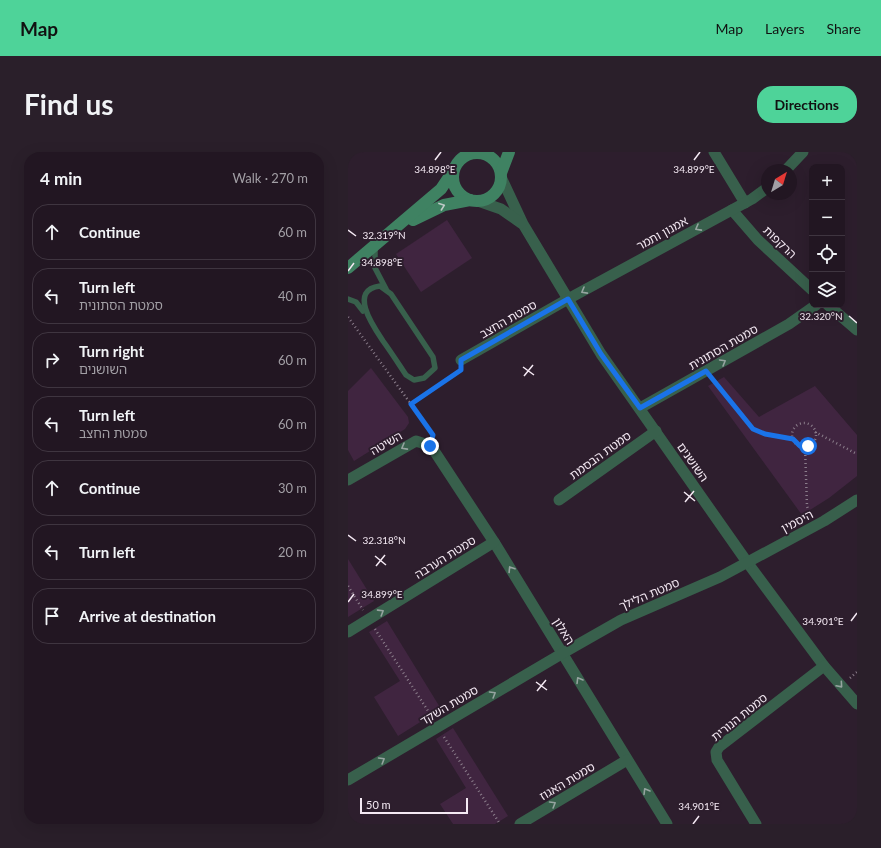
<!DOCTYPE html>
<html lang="en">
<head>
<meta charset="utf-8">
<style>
  body { margin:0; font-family:Lato,"Noto Sans Hebrew",sans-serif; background:#2a1f2a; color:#f1f3f6 }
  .controls { position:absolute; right:12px; top:12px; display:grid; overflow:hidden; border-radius:8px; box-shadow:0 4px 16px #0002 }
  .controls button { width:36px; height:36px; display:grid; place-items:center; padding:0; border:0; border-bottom:1px solid #3f3540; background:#221622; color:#f1f3f6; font:20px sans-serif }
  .compass { position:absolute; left:413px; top:12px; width:36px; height:36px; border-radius:50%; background:#221622; box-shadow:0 4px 16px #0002; rotate:38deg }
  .scale { position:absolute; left:12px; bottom:10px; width:108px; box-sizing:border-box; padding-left:4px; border:2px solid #f4e9f3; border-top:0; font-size:11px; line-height:14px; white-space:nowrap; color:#f4e9f3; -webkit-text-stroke:3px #2d1e2d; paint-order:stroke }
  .stop { position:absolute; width:12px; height:12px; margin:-9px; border:3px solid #1a73e8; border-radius:50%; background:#fff }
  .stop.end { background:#1a73e8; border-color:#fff; box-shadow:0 1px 4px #0008 }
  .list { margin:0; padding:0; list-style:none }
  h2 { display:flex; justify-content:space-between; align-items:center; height:52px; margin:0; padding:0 16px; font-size:17px }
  h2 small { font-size:13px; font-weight:400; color:#a29fa5 }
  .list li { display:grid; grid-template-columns:26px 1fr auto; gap:12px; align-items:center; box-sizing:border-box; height:56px; margin:0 8px 8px; padding:0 8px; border:1px solid #3f3540; border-radius:16px }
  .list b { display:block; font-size:15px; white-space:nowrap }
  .list p { margin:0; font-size:13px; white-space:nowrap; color:#a29fa5 }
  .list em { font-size:13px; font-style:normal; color:#a29fa5 }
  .icon { flex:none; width:22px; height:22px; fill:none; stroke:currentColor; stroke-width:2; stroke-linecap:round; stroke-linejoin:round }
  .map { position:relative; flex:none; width:509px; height:672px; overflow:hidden; border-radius:16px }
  header { display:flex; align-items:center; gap:24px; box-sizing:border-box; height:56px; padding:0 20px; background:#4ed399; color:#111 }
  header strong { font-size:19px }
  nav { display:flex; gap:22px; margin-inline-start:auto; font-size:14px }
  .intro { display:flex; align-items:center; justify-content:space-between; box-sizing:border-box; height:96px; padding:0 24px }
  h1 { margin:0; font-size:28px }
  .button { padding:10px 18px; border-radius:16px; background:#4ed399; color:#111; font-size:14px; font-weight:700 }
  main { display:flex; gap:24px; padding:0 24px }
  aside { flex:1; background:#221622; border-radius:16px; box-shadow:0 4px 16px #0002 }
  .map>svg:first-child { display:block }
</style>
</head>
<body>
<header>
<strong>Map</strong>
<nav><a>Map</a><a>Layers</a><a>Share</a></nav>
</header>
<div class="intro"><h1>Find us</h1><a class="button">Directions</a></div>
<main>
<aside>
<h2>4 min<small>Walk · 270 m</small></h2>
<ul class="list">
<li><svg class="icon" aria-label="ahead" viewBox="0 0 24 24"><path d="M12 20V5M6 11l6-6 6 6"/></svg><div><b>Continue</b></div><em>60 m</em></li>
<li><svg class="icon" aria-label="left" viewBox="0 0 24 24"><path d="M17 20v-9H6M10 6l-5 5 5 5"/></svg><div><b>Turn left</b><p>סמטת הסתונית</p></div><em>40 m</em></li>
<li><svg class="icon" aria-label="right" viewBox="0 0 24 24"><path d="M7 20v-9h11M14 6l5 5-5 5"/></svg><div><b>Turn right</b><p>השושנים</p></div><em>60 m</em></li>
<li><svg class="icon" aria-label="left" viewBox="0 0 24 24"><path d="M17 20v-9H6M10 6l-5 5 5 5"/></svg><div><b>Turn left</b><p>סמטת החצב</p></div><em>60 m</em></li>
<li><svg class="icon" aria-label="ahead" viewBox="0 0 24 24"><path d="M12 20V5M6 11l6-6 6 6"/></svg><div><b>Continue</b></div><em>30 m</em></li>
<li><svg class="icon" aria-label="left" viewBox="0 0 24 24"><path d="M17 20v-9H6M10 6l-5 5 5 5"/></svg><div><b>Turn left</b></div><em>20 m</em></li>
<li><svg class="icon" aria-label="arrive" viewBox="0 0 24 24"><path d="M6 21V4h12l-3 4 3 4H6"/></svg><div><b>Arrive at destination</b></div></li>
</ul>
</aside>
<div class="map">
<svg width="509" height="672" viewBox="0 0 509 672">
  <rect width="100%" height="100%" fill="#2d1e2d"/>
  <g fill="#402540">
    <polygon points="99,68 124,106 73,140 48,102"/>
    <polygon points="23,216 60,265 61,271 57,277 6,309 0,298 0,239"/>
    <polygon points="376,225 411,265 467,234 509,283 509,324 481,346 454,363 360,234"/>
    <polygon points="0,407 26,449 0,465"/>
    <polygon points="39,469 93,557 50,584 26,545 52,529 21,480"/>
    <polygon points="105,576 160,664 147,672 105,672 92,652 118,636 88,587"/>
  </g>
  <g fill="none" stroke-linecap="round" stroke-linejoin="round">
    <g stroke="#8b7e8b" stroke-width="2.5" stroke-dasharray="1 3" stroke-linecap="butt">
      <polyline points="0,165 83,280"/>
      <polyline points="366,228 405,277 417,282 445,287"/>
      <polyline points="63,252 111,219"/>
      <circle cx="456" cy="283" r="12"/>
      <polyline points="467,280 509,302"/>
      <polyline points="457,295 459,354 462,364"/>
      <polyline points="0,434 15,458"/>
      <polyline points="27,477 84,565"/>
      <polyline points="502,526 509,520"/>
      <polyline points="96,585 152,672"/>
    </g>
    <g stroke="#38604c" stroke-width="5.5">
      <polyline points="27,95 27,116 38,137"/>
      <path d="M 32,134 L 43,142 L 85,205 L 87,216 L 76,226 L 66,228 L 58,223 C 50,211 43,200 35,189 C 25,174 0,138 32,134 Z"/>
      <polyline points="0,147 8,150 15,159"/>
    </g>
    <g stroke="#38604c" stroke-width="11">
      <polyline points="366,0 397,51"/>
      <polyline points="438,18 455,0"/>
      <polyline points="153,25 175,72 253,202 399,410 476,514 509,552"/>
      <polyline points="130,49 153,57 173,71"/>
      <polyline points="384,58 410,88 464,138"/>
      <polyline points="480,153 509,178"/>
      <polyline points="113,208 220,147 404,47 419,36"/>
      <polyline points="292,256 441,172 468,153"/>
      <polyline points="0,328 68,289 83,294 146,390 319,672"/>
      <polyline points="211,348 308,279"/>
      <polyline points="0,480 146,390"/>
      <polyline points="0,628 215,501 273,468 372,425 476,369 509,348"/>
      <polyline points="172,672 279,608"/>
      <polyline points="408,672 369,608 368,600 371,595 476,514"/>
    </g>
    <g stroke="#3f8262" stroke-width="12">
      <circle cx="129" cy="25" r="24"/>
      <polyline points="153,21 161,0"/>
      <polyline points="65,68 96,53 122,48"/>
      <polyline points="0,116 93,37 105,19"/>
    </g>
  </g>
  <defs><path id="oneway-chevron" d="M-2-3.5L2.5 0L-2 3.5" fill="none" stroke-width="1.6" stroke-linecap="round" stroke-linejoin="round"/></defs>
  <use stroke="#becac8" href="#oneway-chevron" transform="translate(94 54) rotate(-20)"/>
  <g stroke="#96a4a0">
    <use href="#oneway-chevron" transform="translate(350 76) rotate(151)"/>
    <use href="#oneway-chevron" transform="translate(236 139) rotate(151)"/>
    <use href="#oneway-chevron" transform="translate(375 210) rotate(-30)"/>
    <use href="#oneway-chevron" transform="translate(56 295) rotate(151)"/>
    <use href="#oneway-chevron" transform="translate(163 417) rotate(-122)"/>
    <use href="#oneway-chevron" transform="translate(33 460) rotate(-32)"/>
    <use href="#oneway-chevron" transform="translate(231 528) rotate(-121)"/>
    <use href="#oneway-chevron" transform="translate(492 533) rotate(49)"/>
    <use href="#oneway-chevron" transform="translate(145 542) rotate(-31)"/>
    <use href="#oneway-chevron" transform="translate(34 608) rotate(-31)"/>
    <use href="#oneway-chevron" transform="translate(298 639) rotate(-121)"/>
    <use href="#oneway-chevron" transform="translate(205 652) rotate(-31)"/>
  </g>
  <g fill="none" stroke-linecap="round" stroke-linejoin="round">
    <polyline stroke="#1a73e8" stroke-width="5" points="82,294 85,283 63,252 113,218 113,208 220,147 253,202 292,256 358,219 405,277 417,282 445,287 452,294 460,294"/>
  </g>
  <path fill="none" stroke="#f4e9f3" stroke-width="1.5" d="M 87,8 L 93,0M 346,8 L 352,0M 0,78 L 8,84M 0,119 L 6,111M 501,164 L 509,171M 175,215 L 186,223M 176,224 L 185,213M 336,340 L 347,349M 337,350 L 346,339M 0,383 L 8,389M 27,404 L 38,413M 28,414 L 37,403M 0,450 L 6,442M 503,469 L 509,461M 188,530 L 199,538M 189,539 L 198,528M 345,672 L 351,664"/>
  <g text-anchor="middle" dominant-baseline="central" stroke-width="4" stroke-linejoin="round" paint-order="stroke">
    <g font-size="12" fill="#f4e9f3" stroke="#2d1e2d">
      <text transform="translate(314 81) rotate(-29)">אמנון ותמר</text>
      <text transform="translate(432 90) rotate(44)">הרקפות</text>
      <text transform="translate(160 167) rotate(-30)">סמטת החצב</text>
      <text transform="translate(375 195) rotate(-30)">סמטת הסתונית</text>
      <text transform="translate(38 291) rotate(-30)">השיטה</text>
      <text transform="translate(252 303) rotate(-36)">סמטת הבסמת</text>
      <text transform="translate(345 310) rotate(55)">השושנים</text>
      <text transform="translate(449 369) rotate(-28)">היסמין</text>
      <text transform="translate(97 405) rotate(-32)">סמטת הערבה</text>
      <text transform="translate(301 442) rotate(-23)">סמטת הלילך</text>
      <text transform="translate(216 479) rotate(58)">האלון</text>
      <text transform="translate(101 553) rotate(-31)">סמטת השקד</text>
      <text transform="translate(391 565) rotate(-39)">סמטת הנורית</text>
      <text transform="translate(219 629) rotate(-31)">סמטת האגוז</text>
    </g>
  </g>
  <g font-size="10" text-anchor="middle" fill="#f4e9f3" stroke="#2d1e2d" stroke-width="4" stroke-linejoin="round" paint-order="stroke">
    <text x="87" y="21">34.898°E</text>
    <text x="346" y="21">34.899°E</text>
    <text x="36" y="87">32.319°N</text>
    <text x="34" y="114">34.898°E</text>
    <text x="473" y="168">32.320°N</text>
    <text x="36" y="392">32.318°N</text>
    <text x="34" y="446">34.899°E</text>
    <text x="475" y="473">34.901°E</text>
    <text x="351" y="658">34.901°E</text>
  </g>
</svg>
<div class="controls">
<button>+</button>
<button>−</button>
<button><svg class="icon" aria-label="locate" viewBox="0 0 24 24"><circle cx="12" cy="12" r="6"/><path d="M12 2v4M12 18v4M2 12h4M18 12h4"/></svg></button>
<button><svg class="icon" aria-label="layers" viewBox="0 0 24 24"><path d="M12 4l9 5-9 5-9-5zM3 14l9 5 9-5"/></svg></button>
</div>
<svg class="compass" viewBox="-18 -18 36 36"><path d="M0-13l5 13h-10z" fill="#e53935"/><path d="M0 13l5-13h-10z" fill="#a29fa5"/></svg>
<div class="scale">50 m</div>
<div class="stop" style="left:460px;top:294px"></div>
<div class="stop end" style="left:82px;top:294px"></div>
</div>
</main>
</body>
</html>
